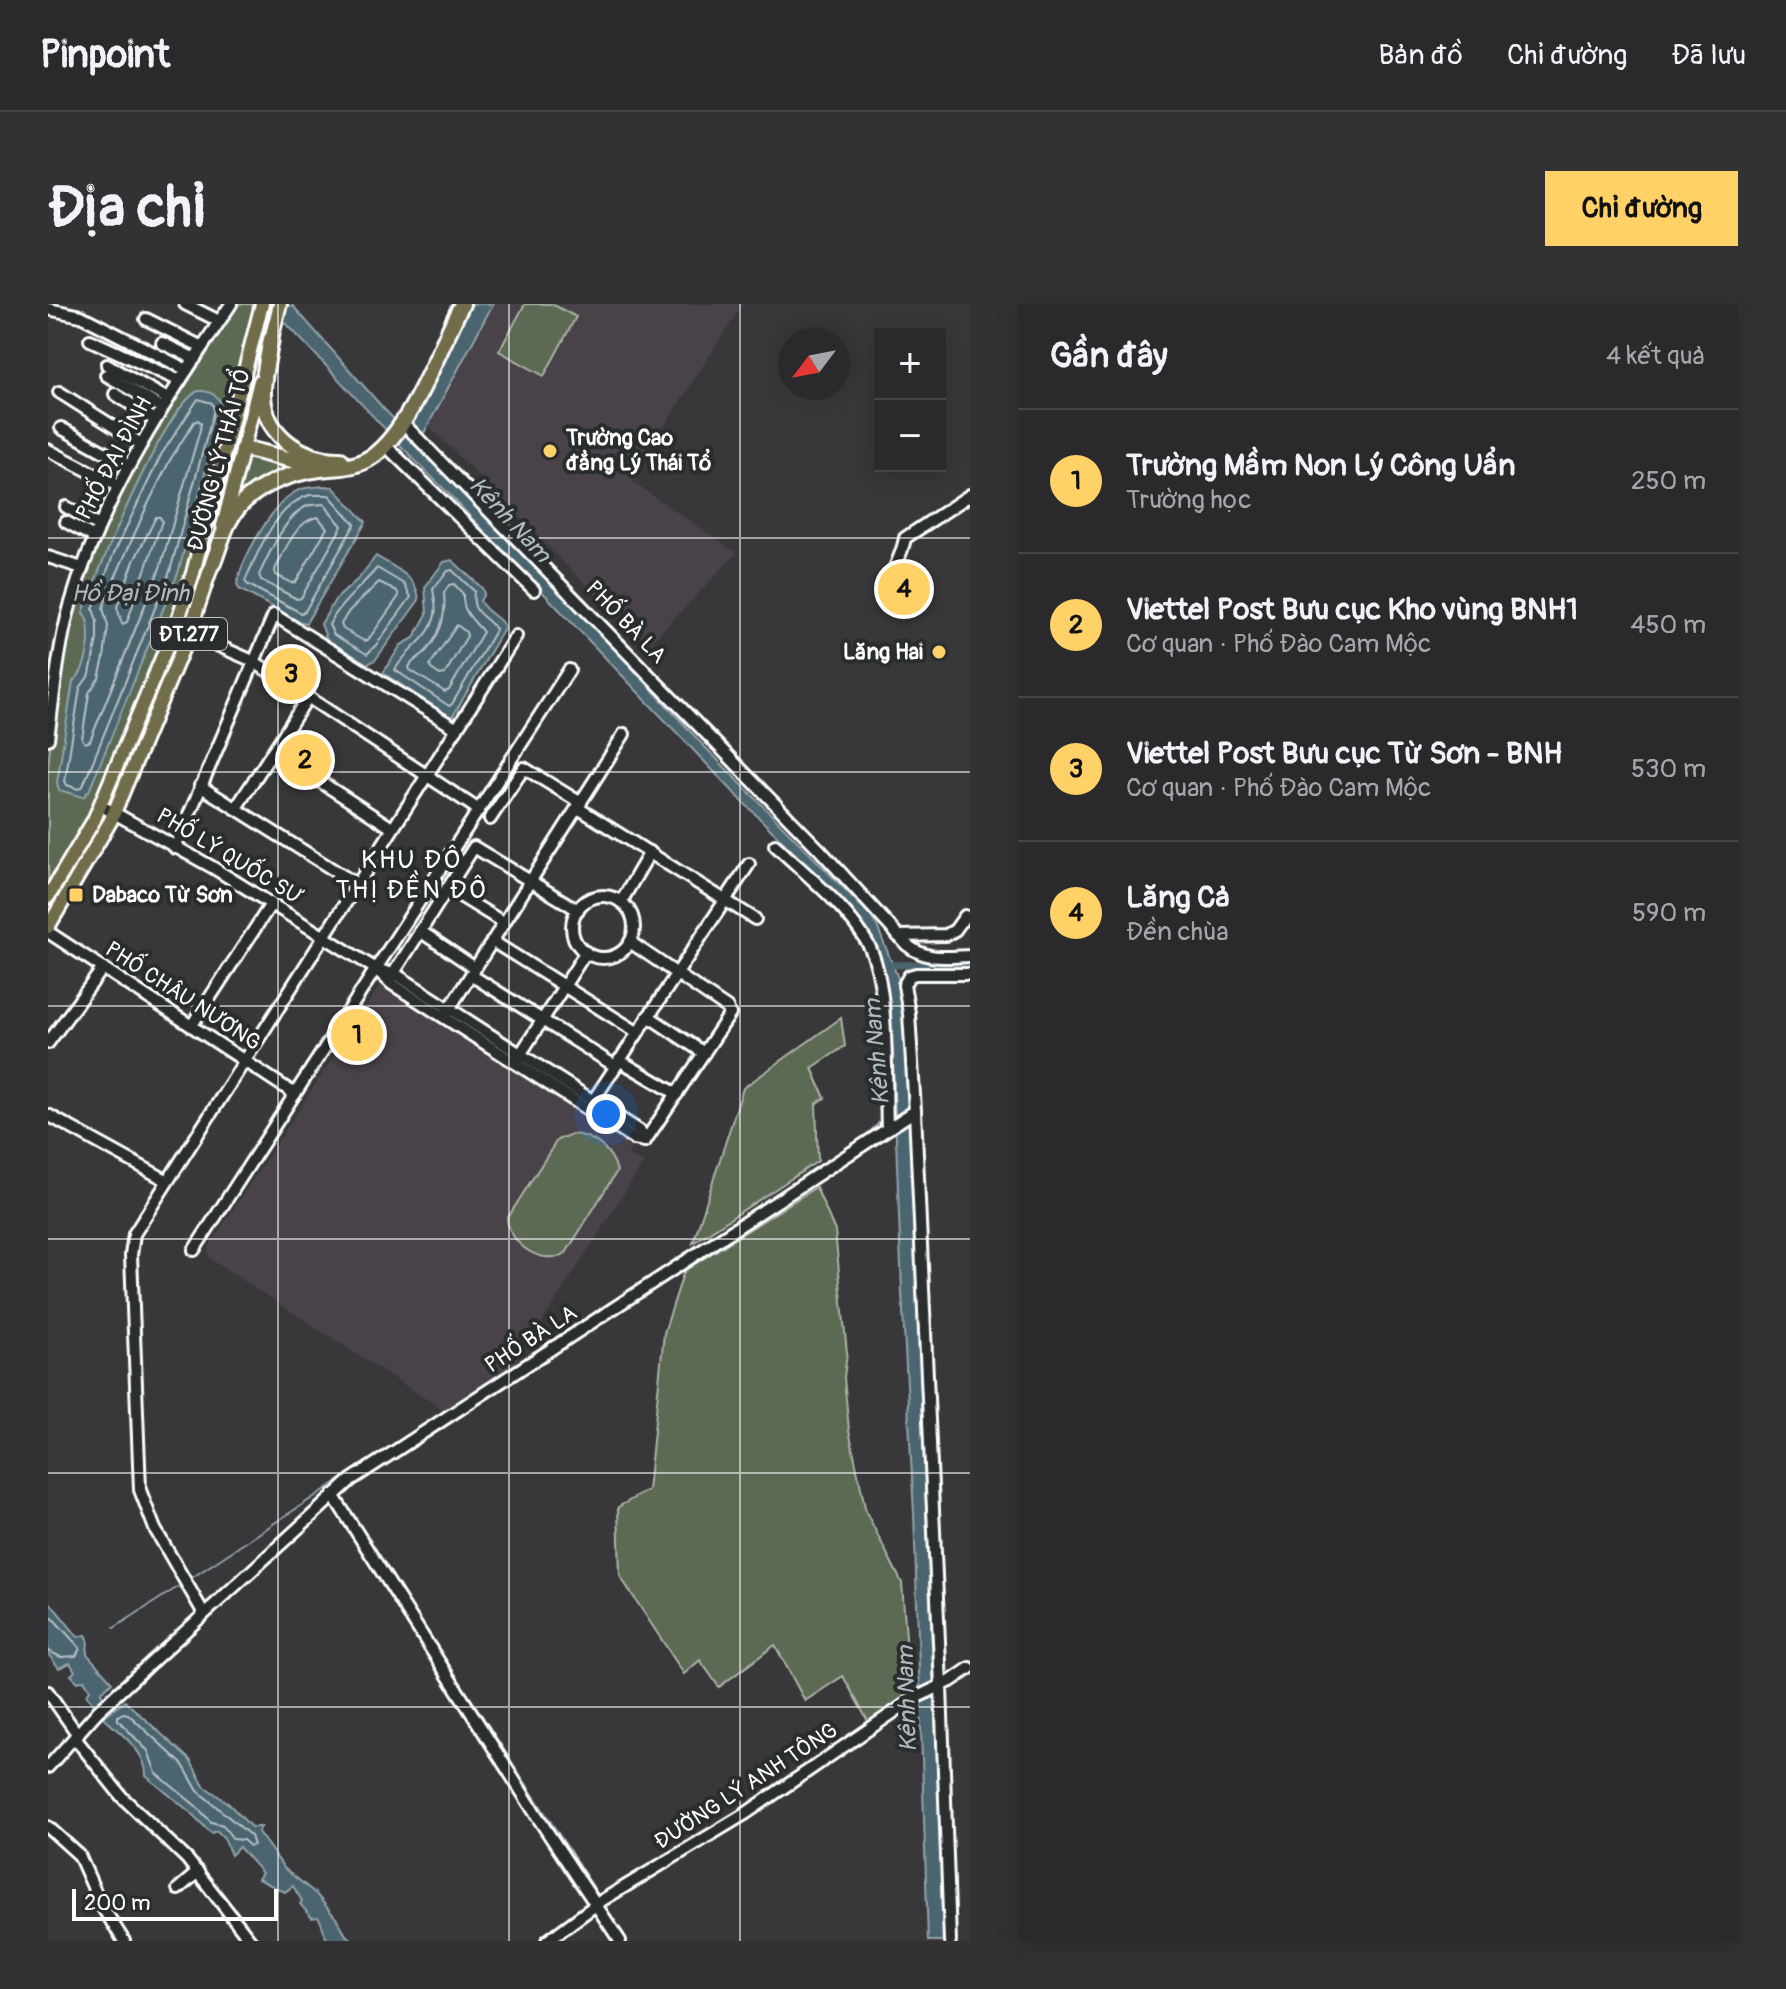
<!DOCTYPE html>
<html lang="vi">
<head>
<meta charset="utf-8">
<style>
  body { margin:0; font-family:Pangolin,sans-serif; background:#323134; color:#f1f3f6 }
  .controls { position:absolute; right:24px; top:24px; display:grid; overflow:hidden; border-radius:0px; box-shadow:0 4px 20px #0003 }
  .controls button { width:72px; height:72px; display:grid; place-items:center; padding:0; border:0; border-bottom:2px solid #464548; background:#2a292c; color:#f1f3f6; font:40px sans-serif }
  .compass { position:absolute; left:730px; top:24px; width:72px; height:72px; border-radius:50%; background:#2a292c; box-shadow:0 4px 20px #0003; rotate:238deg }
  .scale { position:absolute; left:24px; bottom:20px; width:206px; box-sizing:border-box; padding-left:8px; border:4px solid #fff; border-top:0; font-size:22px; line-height:28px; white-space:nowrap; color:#fff; -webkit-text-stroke:6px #2a2d2e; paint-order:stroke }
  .you { position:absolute; left:558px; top:810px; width:28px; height:28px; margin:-20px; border:6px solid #fff; border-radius:50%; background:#1a73e8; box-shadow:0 0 0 12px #1a73e833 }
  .badge { display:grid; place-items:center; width:52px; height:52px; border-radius:50%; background:#ffd166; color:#111; font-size:26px; font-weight:700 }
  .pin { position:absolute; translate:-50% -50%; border:4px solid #fff; box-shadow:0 2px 8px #0006 }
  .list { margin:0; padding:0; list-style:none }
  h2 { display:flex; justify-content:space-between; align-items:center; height:104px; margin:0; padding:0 32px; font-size:34px }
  h2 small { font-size:26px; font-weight:400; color:#a5a6a9 }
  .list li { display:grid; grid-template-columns:52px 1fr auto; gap:24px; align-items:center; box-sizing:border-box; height:144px; padding:0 32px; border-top:2px solid #464548 }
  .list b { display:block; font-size:30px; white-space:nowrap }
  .list p { margin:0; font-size:26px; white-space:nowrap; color:#a5a6a9 }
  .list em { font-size:26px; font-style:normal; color:#a5a6a9 }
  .map { position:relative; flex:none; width:922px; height:1637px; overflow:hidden; border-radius:0px }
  header { display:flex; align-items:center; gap:48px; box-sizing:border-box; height:112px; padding:0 40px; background:#2a292c; border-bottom:2px solid #464548 }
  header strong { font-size:38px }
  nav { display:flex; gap:44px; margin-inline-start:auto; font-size:28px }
  .intro { display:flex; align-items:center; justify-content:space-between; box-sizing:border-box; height:192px; padding:0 48px }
  h1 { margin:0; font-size:56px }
  .button { padding:20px 36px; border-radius:0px; background:#ffd166; color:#111; font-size:28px; font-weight:700 }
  main { display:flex; gap:48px; padding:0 48px }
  aside { flex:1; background:#2a292c; border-radius:0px; box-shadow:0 4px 20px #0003 }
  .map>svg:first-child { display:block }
</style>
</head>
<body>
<header>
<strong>Pinpoint</strong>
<nav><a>Bản đồ</a><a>Chỉ đường</a><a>Đã lưu</a></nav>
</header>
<div class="intro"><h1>Địa chỉ</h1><a class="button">Chỉ đường</a></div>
<main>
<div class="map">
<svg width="922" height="1637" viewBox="0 0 922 1637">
  <rect width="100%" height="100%" fill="#38373a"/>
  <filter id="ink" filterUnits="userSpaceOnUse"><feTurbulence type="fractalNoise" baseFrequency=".0125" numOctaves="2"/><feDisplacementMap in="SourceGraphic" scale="16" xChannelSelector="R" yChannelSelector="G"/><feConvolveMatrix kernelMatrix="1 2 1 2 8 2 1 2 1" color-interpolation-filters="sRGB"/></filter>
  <g filter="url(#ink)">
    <g fill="#494349">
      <polygon points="446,0 695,0 584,172 586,179 689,249 599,343 381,122"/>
      <polygon points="333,680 583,842 580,852 596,858 467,1061 398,1108 162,955 160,944"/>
    </g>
    <g fill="#5b6a53" stroke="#adb4a9" stroke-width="2">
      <path d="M 191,0 L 204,0 L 206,5 L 150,234 L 120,329 L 42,510 L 0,583 C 0,544 0,505 0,467 C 4,398 18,324 41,258 C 74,166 140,82 191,0 Z"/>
      <polygon points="477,0 504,0 528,13 496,72 451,47"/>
      <polygon points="197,150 254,163 182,210"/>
      <polygon points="793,714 797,742 764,764 777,794 768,800 770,857 645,939 695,784"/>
      <path d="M 524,830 C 545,831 564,846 569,867 L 518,949 C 494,963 462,941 459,915 L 509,836 Z"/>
      <polygon points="768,883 787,927 799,1049 796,1074 801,1126 818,1208 854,1279 862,1387 822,1421 795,1372 757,1397 727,1341 671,1383 652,1356 636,1370 572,1272 570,1203 600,1186 616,1029 636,967"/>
    </g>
    <g fill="#4b656f" stroke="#93a3a9" stroke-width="2">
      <path d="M 219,0 L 245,2 L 336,105 L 522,296 L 654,440 L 820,609 L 829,622 L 850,674 L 857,726 L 897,1637 L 880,1637 L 866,1210 L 854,989 L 843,707 C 839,667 827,631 799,601 L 694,497 L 398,187 C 335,127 280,61 219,0 Z"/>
      <polygon points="424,0 445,0 376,129 362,121"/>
      <path d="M 150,87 C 162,86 174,93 174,106 L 130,269 L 41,487 L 35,493 L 11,486 L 9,479 L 25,377 C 40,368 47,322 35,309 C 49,268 116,104 150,87 Z"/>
      <path d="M 276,182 L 285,183 L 318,218 L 258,319 L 250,317 L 191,285 L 189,279 C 195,253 223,203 245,189 C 254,183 265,183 276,182 Z"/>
      <path d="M 328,252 C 346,263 370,273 371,296 L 328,355 L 320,360 L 279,336 L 273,320 L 287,296 L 311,274 Z"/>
      <path d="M 404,256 L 434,284 L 436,290 L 432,297 C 438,309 451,312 457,323 L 405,412 L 401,412 L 335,369 L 353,341 L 366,334 L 379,310 L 377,283 L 396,258 Z"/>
      <polygon points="0,1296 30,1333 38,1331 40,1335 39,1350 64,1378 53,1389 57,1396 48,1402 38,1391 42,1386 36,1376 30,1378 23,1371 27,1367 22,1359 11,1364 0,1350"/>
      <path d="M 77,1397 L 142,1456 L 156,1482 L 180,1499 L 203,1523 L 213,1523 L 210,1528 L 237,1565 L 268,1590 L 288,1614 L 298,1631 L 305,1637 L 280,1637 C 275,1630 276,1621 270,1613 L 264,1614 L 252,1600 L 254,1597 L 245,1582 L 237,1588 L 210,1575 L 214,1569 L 191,1543 L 183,1551 L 176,1534 L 169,1527 L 163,1529 L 142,1508 L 98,1472 C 99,1447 71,1429 55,1413 Z"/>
    </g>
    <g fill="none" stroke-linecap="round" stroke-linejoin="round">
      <g stroke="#b7c1c5" stroke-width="2">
        <polygon points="150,95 164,99 166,106 122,267 35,482 30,485 19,481 17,477 32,384 42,370 49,335 49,317 45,305 66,249 113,151"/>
        <polygon points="150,116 153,119 152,126 112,264 42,437 37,439 34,435 41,389 51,374 56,354 60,322 55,304 62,285 99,202 122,156 146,118"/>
        <path d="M 262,191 L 281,191 L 307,220 L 257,307 L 253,309 L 199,280 L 197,277 C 210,248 228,200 262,191 Z"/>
        <path d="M 276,200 L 294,222 L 253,294 L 249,295 L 213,276 L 211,271 C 220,252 237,213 257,203 C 263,200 270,201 276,200 Z"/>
        <polygon points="108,213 112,213 114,217 79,318 74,320 69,303 86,257"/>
        <path d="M 270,213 L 279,224 L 248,278 L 244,279 L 228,271 L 227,266 C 236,248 248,216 270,213 Z"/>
        <path d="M 329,264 L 356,280 L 363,293 L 328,341 L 319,350 L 286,331 L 281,321 C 292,299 313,283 329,264 Z"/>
        <path d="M 404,266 L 426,287 C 423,311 435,309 448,325 L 404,400 L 401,402 L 347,366 C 357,346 382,336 387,311 C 389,303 386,293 385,285 L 400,267 Z"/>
        <polygon points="331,278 349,287 351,292 320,336 316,337 295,325 293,320 301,307"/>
        <path d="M 406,280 L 415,290 C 414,309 425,315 435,328 L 401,386 L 397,388 L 362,366 L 361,363 C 365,355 374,353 380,345 C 394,327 398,310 396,289 L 401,281 Z"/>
        <polygon points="409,321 418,328 419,332 397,370 392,371 383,365 382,361"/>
        <polyline points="0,1309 32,1344 28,1352 13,1353 0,1347"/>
        <polygon points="75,1409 80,1410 135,1461 150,1487 203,1532 206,1541 202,1542 195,1536 185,1535 175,1521 163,1518 148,1502 108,1469 100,1447 70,1416 70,1412"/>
      </g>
      <g stroke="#93a3a9" stroke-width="2">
        <polyline points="811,838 833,817"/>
        <polyline points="289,1183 287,1179 298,1172 369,1127"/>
        <polyline points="310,1221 551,1592"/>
        <polyline points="142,1275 287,1179"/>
        <polyline points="66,1324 133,1281"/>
      </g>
      <polyline stroke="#4b656f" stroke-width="7" points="839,661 922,660"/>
      <g stroke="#fff" stroke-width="16">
        <g id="minor">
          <polyline points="137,0 171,17"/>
          <polyline points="0,5 33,12 139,66"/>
          <polyline points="98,15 154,43"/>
          <polyline points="42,36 132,77"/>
          <polyline points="114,39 147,55"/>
          <polyline points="59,61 120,95"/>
          <polyline points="58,71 114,104"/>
          <polyline points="11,88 93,140"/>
          <polyline points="67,90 107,116"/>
          <path d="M 354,118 L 772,546 L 859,641 C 879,657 898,653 922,652"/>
          <polyline points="13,124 81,162"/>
          <polyline points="337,141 486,286"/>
          <polyline points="0,146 70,182"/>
          <polyline points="18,203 51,222"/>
          <polyline points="18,218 46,233"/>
          <polyline points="0,253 34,264"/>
          <path d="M 838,302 C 836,277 853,258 857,234 L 922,191"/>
          <polyline points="141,329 205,357 431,506"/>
          <path d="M 0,435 C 6,391 10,344 22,302 C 54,191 119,95 183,0"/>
          <polyline points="225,447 344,524"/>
          <polyline points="152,482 308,580"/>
          <polyline points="188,504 260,393"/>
          <polyline points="530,504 707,615"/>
          <polyline points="59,505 164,563 328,665 344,680 586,835 597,837"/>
          <polyline points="442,515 476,464 533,499"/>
          <path d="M 727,541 C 758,571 798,601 820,640 C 842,679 837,777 839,824"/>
          <polyline points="127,544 226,311 409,425"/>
          <polyline points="399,584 456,619"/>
          <circle cx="555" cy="623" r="31"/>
          <polyline points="573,598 602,548"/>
          <polyline points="372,627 427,664"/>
          <polyline points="0,628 247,790"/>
          <polyline points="850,632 898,631 907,626 917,612"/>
          <polyline points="444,637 589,728"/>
          <polyline points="582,638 679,704 682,710 597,837"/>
          <polyline points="331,666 349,671 592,827 597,837"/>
          <polyline points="423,671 567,762"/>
          <polyline points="342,675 426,543 530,606"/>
          <polyline points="600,712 656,749"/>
          <polyline points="396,713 576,430"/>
          <polyline points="144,721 223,600"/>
          <polyline points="0,739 55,664"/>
          <polyline points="470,754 538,648"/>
          <polyline points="571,756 629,790"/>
          <polyline points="543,800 701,560"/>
          <polyline points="0,811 118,876"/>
          <polyline points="146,946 521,366"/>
          <polyline points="285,1191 496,1523 572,1637"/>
          <polyline points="155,1308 107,1225 92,1186 83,951 86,930 468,332"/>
          <polyline points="0,1388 30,1431"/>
          <polyline points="27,1434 74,1493 139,1555 203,1637"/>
          <polyline points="0,1463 50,1407 303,1176 867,807"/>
          <polyline points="0,1523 31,1551 53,1601 76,1637"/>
          <polyline points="130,1585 150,1568"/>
          <polyline points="499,1637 553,1597 697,1510 865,1395 903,1377 922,1364"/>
          <polyline points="902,1637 893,1382 867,807 861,709 856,681 861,672 868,670 922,670"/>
        </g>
      </g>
      <g stroke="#fff" stroke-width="18">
        <g id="major">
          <polyline points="221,43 232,0"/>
          <polyline points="175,222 212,77"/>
          <polyline points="0,593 46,516 130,316 145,269 214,0"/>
          <polyline points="0,623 63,516 141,329 167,251"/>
        </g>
      </g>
      <g stroke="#fff" stroke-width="20">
        <g id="highway">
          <path d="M 223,35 C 220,51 216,68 215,85 C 213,129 252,156 293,156"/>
          <polyline points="195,144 265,161"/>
          <path d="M 165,259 C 170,246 174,231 180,219 C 196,186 238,169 272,165 C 291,163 308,164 325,152 C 364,123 391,44 414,0"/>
        </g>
      </g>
      <use href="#minor" stroke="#2a2d2e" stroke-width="10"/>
      <use href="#major" stroke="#716d4b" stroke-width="12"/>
      <use href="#highway" stroke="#716d4b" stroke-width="14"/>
    </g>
  </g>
  <path fill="none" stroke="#fff" stroke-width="2" stroke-opacity="0.55" d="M 230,0 L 230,1637M 461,0 L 461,1637M 692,0 L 692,1637M 0,234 L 922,234M 0,468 L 922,468M 0,702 L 922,702M 0,935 L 922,935M 0,1169 L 922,1169M 0,1403 L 922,1403"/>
  <g fill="#ffd166" stroke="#2a2d2e" stroke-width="3">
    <circle cx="502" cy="147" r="8"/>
    <circle cx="891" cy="348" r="8"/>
    <rect x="20" y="583" width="16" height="16" rx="4"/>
  </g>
  <g text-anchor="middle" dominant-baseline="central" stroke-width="8" stroke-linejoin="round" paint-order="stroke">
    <rect fill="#2a2d2e" stroke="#bfc0c0" stroke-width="2" x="103" y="314" width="76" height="32" rx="6"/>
    <g font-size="20" font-weight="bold" fill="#fff">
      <text x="141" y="330">ĐT.277</text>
    </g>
    <g font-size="22" font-weight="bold" fill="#fff" stroke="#2a2d2e" text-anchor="start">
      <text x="518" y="134">Trường Cao<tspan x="518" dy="25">đẳng Lý Thái Tổ</tspan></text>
      <text x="875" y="348" text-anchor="end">Lăng Hai</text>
      <text x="44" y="591">Dabaco Từ Sơn</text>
    </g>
    <g font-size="22" fill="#fff" stroke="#2a2d2e">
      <text transform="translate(66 154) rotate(-62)">PHỐ ĐẠI ĐÌNH</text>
      <text transform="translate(171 156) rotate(-75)">ĐƯỜNG LÝ THÁI TỔ</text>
      <text transform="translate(578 318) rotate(46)">PHỐ BÀ LA</text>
      <text transform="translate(181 552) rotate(31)">PHỐ LÝ QUỐC SƯ</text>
      <text transform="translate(135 692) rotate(33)">PHỐ CHÂU NƯƠNG</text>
      <text transform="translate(483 1035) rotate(-33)">PHỐ BÀ LA</text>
      <text transform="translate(698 1482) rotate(-33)">ĐƯỜNG LÝ ANH TÔNG</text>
    </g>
    <g font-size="24" font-style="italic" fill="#aebabe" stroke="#2a2d2e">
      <text transform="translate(462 216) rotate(47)">Kênh Nam</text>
      <text x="82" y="289">Hồ Đại Đình</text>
      <text transform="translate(829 748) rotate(-95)">Kênh Nam</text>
      <text transform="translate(859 1395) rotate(-92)">Kênh Nam</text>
    </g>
    <g font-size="26" letter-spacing="2" fill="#fff" stroke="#2a2d2e">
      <text x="364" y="556">KHU ĐÔ<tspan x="364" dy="30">THỊ ĐỀN ĐÔ</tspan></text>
    </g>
  </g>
</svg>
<div class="controls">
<button>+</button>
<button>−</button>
</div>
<svg class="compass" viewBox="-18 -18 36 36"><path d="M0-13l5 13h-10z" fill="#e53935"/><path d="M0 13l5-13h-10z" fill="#a5a6a9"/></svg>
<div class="scale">200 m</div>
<div class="you"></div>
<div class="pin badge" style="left:309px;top:731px">1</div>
<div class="pin badge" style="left:257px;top:456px">2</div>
<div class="pin badge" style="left:243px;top:370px">3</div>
<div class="pin badge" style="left:856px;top:285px">4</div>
</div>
<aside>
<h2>Gần đây<small>4 kết quả</small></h2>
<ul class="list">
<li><span class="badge">1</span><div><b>Trường Mầm Non Lý Công Uẩn</b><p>Trường học</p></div><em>250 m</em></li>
<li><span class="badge">2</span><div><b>Viettel Post Bưu cục Kho vùng BNH1</b><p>Cơ quan · Phố Đào Cam Mộc</p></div><em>450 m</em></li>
<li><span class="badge">3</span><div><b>Viettel Post Bưu cục Từ Sơn - BNH</b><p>Cơ quan · Phố Đào Cam Mộc</p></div><em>530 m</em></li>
<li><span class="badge">4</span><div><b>Lăng Cả</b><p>Đền chùa</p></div><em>590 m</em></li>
</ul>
</aside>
</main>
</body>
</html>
